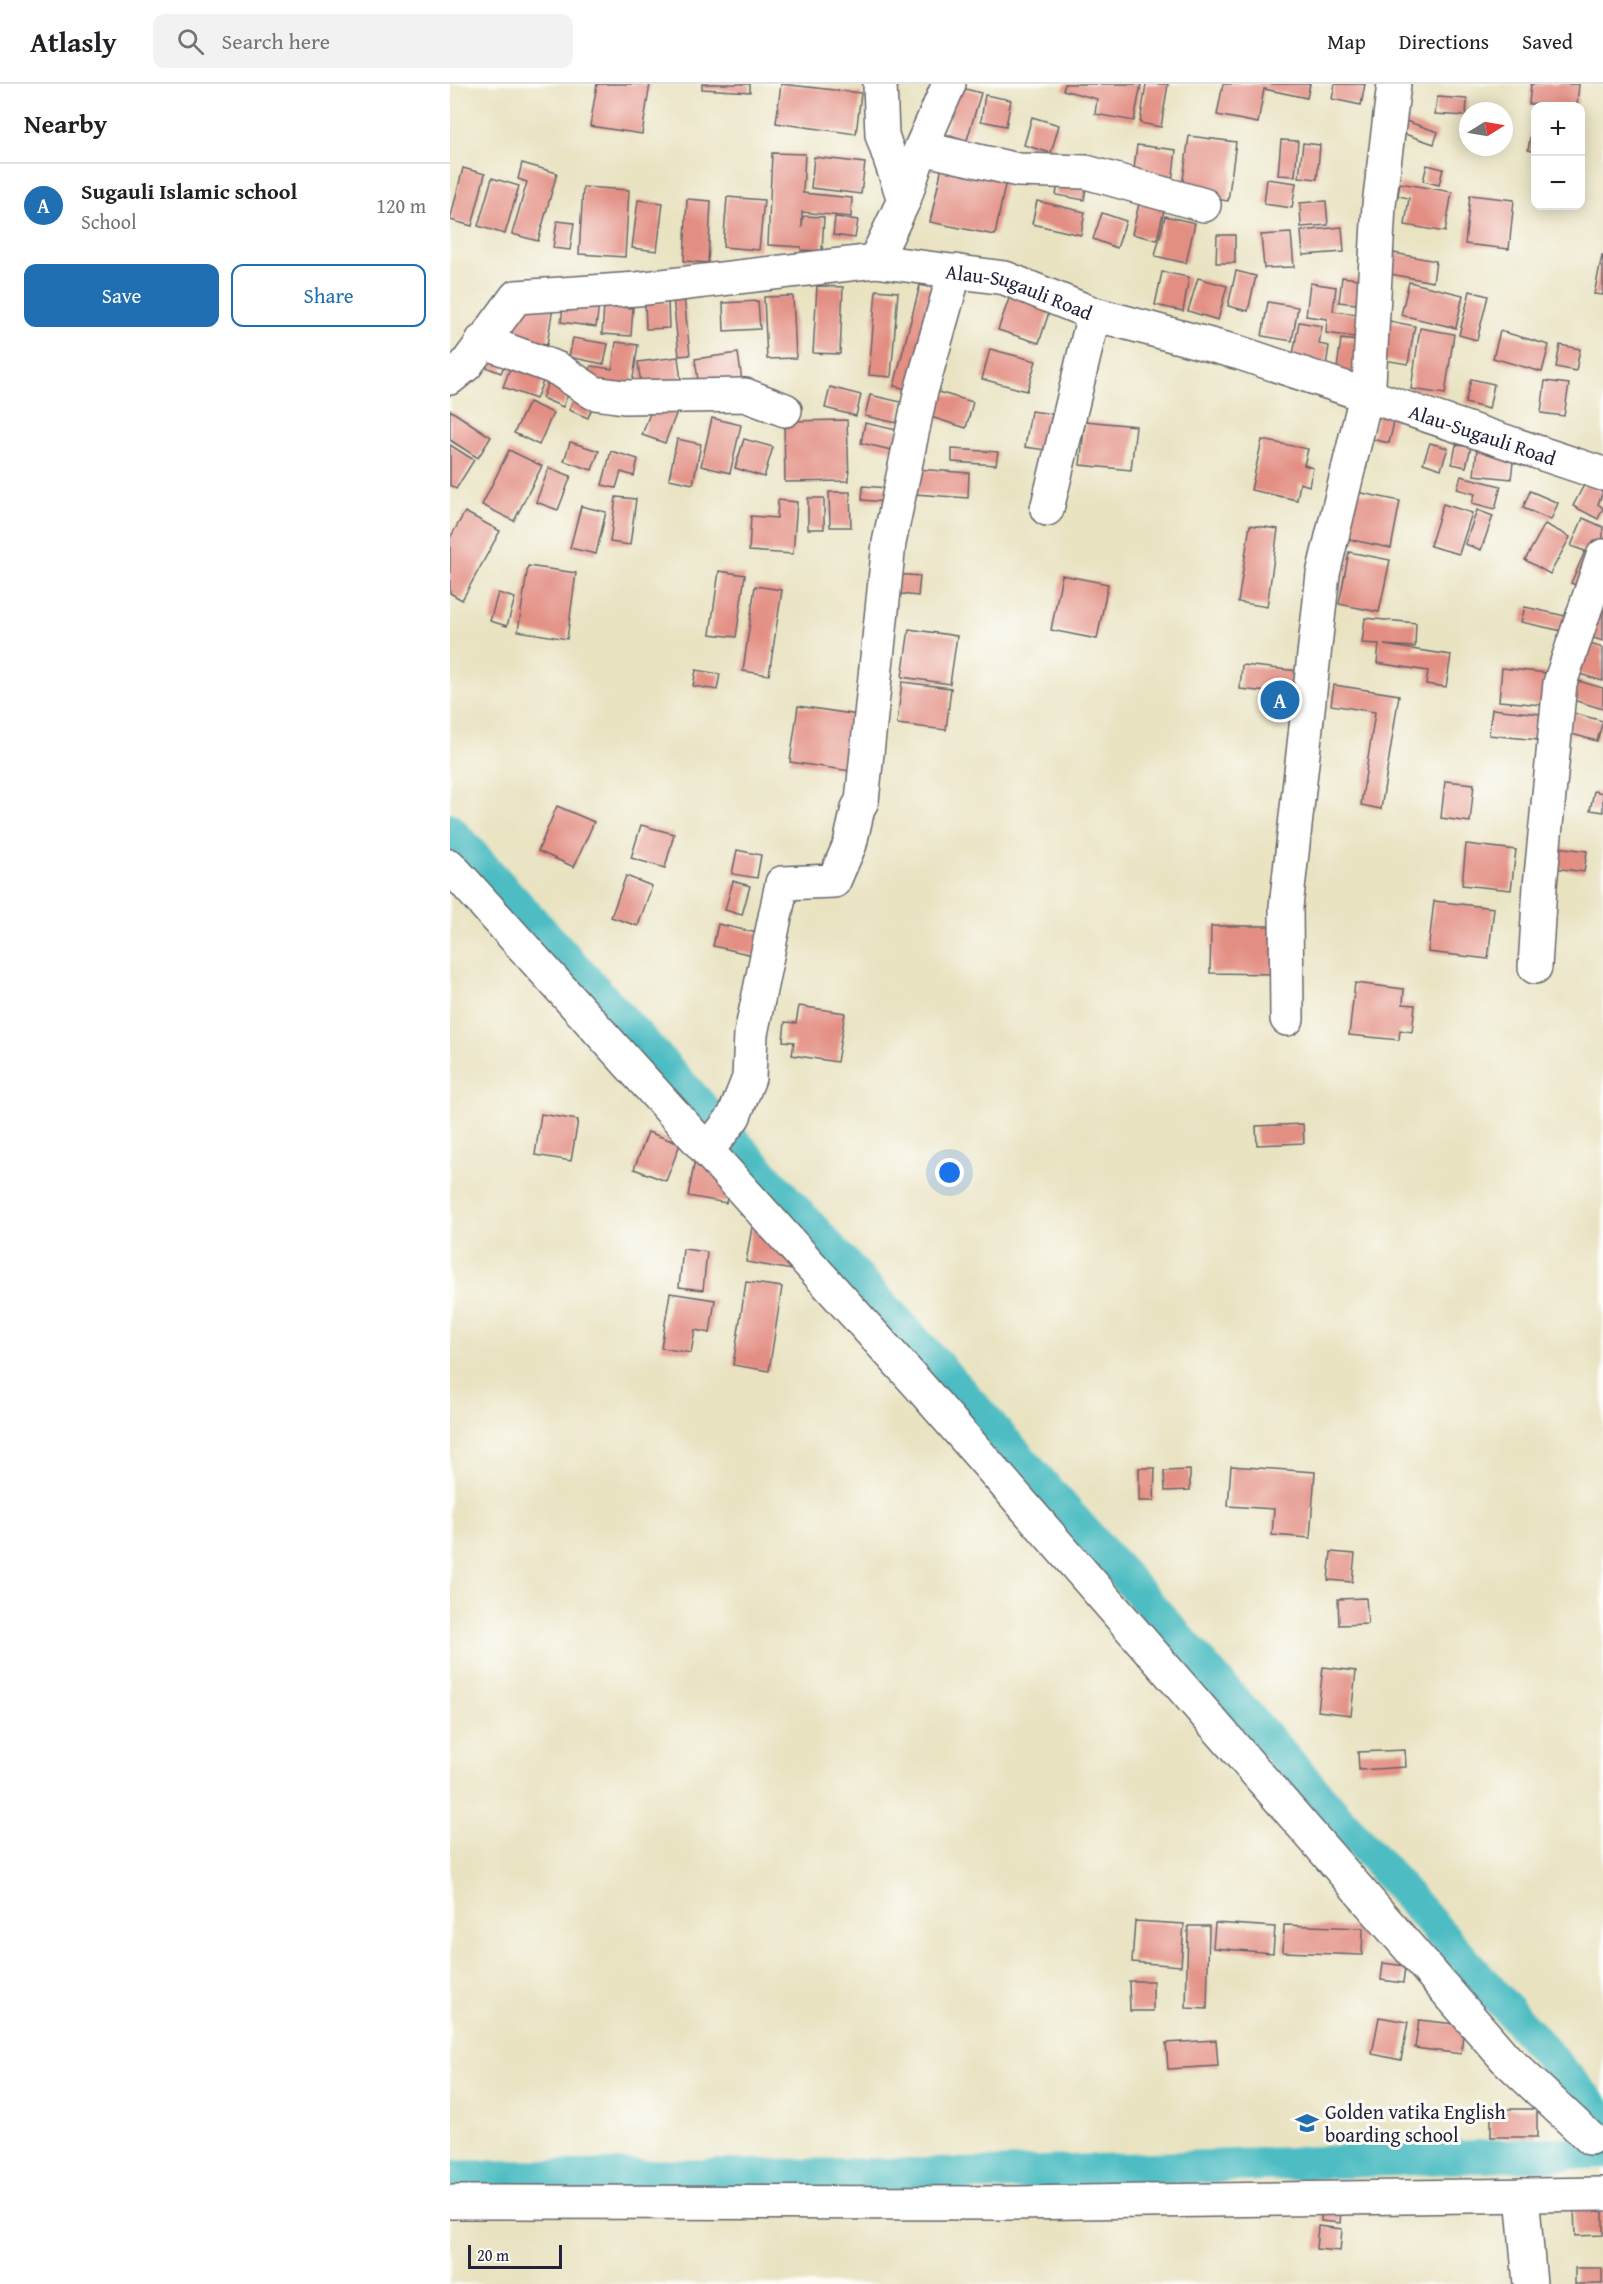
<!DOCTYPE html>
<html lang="en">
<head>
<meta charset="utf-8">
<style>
  body { margin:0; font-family:"Gentium Book Plus",serif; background:#f2f2f2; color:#202124 }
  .controls { position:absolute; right:18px; top:18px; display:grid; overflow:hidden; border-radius:12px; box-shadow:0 3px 15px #0003 }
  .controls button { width:54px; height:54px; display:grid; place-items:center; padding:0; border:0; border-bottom:2px solid #e0e0e0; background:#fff; color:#202124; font:30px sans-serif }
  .compass { position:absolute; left:1009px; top:18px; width:54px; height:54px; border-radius:50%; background:#fff; box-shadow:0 3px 15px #0003; rotate:79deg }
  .scale { position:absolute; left:18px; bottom:15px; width:94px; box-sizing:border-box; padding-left:6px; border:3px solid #22223b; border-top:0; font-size:16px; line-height:21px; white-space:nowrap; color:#22223b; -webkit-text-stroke:4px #fdfcf7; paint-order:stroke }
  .you { position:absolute; left:500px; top:1089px; width:21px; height:21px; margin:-15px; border:4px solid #fff; border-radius:50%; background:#1a73e8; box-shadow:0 0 0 9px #1a73e833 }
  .badge { display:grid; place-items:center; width:39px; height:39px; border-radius:50%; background:#1f6fb2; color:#fff; font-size:20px; font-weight:700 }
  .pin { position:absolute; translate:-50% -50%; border:3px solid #fff; box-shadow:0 2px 6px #0006 }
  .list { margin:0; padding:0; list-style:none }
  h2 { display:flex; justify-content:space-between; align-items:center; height:78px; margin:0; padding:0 24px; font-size:26px }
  h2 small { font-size:20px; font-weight:400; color:#757577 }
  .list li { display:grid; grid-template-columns:39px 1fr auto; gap:18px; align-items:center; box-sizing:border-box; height:84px; padding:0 24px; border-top:2px solid #e0e0e0 }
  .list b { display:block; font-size:22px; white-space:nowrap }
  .list p { margin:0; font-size:20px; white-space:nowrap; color:#757577 }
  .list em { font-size:20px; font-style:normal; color:#757577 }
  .actions { display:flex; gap:12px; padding:18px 24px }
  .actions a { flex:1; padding:14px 0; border:2px solid #1f6fb2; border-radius:12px; text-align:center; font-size:21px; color:#1f6fb2 }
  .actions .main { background:#1f6fb2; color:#fff }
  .icon { flex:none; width:33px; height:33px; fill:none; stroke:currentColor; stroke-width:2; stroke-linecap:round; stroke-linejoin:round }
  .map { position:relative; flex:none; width:1153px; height:2200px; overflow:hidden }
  header { display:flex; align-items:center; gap:36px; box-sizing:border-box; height:84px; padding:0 30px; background:#fff; border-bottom:2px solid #e0e0e0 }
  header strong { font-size:28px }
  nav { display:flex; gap:33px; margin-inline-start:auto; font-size:21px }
  .search { width:420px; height:54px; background:#f2f2f2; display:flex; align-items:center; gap:15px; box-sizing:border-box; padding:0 21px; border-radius:12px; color:#757577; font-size:22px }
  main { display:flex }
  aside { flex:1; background:#fff }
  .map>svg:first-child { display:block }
</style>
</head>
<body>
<header>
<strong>Atlasly</strong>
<div class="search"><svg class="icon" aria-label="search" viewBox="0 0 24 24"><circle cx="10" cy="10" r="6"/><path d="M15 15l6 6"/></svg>Search here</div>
<nav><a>Map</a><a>Directions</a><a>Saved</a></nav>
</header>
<main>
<aside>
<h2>Nearby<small></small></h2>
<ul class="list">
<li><span class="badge">A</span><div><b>Sugauli Islamic school</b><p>School</p></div><em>120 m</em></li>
</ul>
<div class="actions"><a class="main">Save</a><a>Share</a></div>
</aside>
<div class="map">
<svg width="1153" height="2200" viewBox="0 0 1153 2200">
  <rect width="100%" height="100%" fill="#fdfcf7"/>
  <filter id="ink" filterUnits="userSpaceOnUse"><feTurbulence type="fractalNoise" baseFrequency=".0167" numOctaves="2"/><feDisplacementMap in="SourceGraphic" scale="12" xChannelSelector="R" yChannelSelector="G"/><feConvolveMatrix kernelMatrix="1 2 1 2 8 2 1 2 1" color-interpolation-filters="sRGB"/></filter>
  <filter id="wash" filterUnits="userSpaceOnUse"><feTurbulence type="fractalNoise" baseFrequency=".008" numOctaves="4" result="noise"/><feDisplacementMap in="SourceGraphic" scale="24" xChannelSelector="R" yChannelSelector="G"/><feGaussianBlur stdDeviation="1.35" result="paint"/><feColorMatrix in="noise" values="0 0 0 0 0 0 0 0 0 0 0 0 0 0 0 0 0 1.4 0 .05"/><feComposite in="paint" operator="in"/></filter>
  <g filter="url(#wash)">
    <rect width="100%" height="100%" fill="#e9e3c2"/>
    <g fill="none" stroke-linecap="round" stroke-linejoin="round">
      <g stroke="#4ebdc3" stroke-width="33">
        <polyline points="0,746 492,1286 1153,2033"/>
        <polyline points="0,2093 552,2090 1153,2068"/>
      </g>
    </g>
    <g id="blocks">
      <g fill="#e38e83">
        <polygon points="147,0 200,0 192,50 140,42"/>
        <polygon points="252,0 300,0 300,8 252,5"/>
        <polygon points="331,0 411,9 406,50 326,39"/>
        <polygon points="615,0 691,0 684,37 645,30 647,15 613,6"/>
        <polygon points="696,0 718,0 711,43 690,39"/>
        <polygon points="773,0 860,0 857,14 814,5 808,39 767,31"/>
        <polygon points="885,0 915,0 911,21 882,15"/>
        <polygon points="1081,0 1129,0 1127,22 1079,20"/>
        <polygon points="508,3 531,9 517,56 495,50"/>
        <polygon points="535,11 561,16 556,42 531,37"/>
        <polygon points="987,13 1017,15 1016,32 985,30"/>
        <polygon points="582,33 609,41 601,69 574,61"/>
        <polygon points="950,35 988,48 984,60 946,47"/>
        <polygon points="1082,45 1086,45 1086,68 1078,66"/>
        <polygon points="739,52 786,58 778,117 731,110"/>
        <polygon points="831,56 848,57 845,92 828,91"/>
        <polygon points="853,59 870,61 867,95 849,93"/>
        <polygon points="687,61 726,66 722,98 683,93"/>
        <polygon points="322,69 355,70 353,109 402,114 401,133 352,128 352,144 353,132 374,133 372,167 351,166 351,163 318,161"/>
        <polygon points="364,73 415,79 411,110 361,104"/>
        <polygon points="493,78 557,91 545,151 480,138"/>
        <polygon points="72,79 107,89 88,157 62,150 77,98 68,95"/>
        <polygon points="977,81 993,85 989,101 973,97"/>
        <polygon points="13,84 35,90 22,142 0,136"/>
        <polygon points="610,89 638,94 634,116 606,111"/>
        <polygon points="42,94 69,102 55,150 28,142"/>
        <polygon points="817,95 846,99 842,124 814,120"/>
        <polygon points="950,99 1002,108 995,148 955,141 959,114 948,112"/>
        <polygon points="133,103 179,106 175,173 129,170"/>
        <polygon points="691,111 716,117 707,156 682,150"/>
        <polygon points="1020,111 1064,116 1059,165 1015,160"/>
        <polygon points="277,113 314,116 309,166 273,163"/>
        <polygon points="237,115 261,117 258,179 234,177"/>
        <polygon points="188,116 213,119 207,167 182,164"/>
        <polygon points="587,117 635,128 631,151 582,140"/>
        <polygon points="876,117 878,141 851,143 850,119"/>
        <polygon points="652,129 676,137 667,164 643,155"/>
        <polygon points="715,132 745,139 736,179 705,172"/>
        <polygon points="385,133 408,136 405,154 383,151"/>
        <polygon points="107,137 124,139 120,166 103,164"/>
        <polygon points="892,143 894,168 853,171 851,147"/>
        <polygon points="841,149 844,183 814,184 811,151"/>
        <polygon points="767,151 785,151 785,179 766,179"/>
        <polygon points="944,169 986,177 983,198 940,190"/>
        <polygon points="1152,172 1153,172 1153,211 1144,210"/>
        <polygon points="786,187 806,192 798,227 778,222"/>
        <polygon points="712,188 739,193 733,227 705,221"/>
        <polygon points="892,193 917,196 914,221 889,218"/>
        <polygon points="748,194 777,202 768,236 738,227"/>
        <polygon points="959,198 1013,211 1006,244 951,231"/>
        <polygon points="860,199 886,203 883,227 914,231 911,254 876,249 877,235 856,232"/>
        <polygon points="470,201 486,205 460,306 444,302"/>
        <polygon points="367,202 393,203 390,270 363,269"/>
        <polygon points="563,203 603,216 589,259 548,246"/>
        <polygon points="426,206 448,208 441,293 419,291"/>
        <polygon points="1020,207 1038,212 1027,256 1009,251"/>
        <polygon points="234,212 240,271 229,272 223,213"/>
        <polygon points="343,212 346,274 317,275 314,213"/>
        <polygon points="114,215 149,221 146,243 111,238"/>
        <polygon points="67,217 103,223 97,261 61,256"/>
        <polygon points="308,217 310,245 274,247 273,219"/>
        <polygon points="218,218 219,244 196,245 195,219"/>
        <polygon points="818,218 848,223 842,257 812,252"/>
        <polygon points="154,222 183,224 181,252 152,250"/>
        <polygon points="934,236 965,242 958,280 927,275"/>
        <polygon points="849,238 872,242 869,260 879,262 876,282 842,276"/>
        <polygon points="970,244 1004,250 995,310 961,305"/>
        <polygon points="1050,247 1099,261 1092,288 1043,274"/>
        <polygon points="123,254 158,260 154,280 119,273"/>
        <polygon points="891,255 917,258 912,296 886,292"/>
        <polygon points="166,258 188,261 181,307 139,301 141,282 162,285"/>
        <polygon points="1110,261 1130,265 1126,287 1106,283"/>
        <polygon points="540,265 586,277 577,307 532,295"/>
        <polygon points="41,269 57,275 51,289 36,283"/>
        <polygon points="288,269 292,297 249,303 245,275"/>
        <polygon points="228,273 232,305 192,310 188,278"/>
        <polygon points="64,274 97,287 86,315 53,303"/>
        <polygon points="1021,295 1044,300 1039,325 1015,319"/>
        <polygon points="99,297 120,306 113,323 92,314"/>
        <polygon points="1095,297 1119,300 1114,332 1091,329"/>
        <polygon points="380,303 411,311 406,332 375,324"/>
        <polygon points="488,308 523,318 516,344 481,333"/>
        <polygon points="125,311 144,318 138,334 119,326"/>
        <polygon points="420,311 451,318 447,339 415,332"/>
        <polygon points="79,318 103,329 89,361 64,349"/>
        <polygon points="203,321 226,330 215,359 192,351"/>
        <polygon points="0,326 41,353 28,374 0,356"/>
        <polygon points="581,327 602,330 596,366 575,363"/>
        <polygon points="928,330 945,334 939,359 922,355"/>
        <polygon points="262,334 291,341 280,389 251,382"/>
        <polygon points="397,336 399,397 335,398 334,337"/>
        <polygon points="635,337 686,342 681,386 630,381"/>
        <polygon points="415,339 451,347 446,367 411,359"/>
        <polygon points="227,355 251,360 243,400 219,395"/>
        <polygon points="294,355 323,363 314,393 285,384"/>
        <polygon points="812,356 858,365 854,381 863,384 859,402 850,399 847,416 801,406"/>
        <polygon points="120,358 149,367 142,386 114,377"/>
        <polygon points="980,359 998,364 991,385 973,379"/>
        <polygon points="0,361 24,376 6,405 0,401"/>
        <polygon points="1006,361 1021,363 1016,383 1002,380"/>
        <polygon points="502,365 548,368 546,381 502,378"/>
        <polygon points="1027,365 1064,370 1061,395 1024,391"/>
        <polygon points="59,366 92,382 64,437 32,421"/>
        <polygon points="161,367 188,375 184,392 171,388 166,404 152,401"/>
        <polygon points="99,384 121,392 108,426 86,418"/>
        <polygon points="467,385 519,389 518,414 465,410"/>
        <polygon points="1011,392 1051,402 1045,425 1022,419 1025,410 1007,405"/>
        <polygon points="1135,399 1153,408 1148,420 1153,424 1148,435 1123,422"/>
        <polygon points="413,402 437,404 436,418 412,416"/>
        <polygon points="1080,407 1108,419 1101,436 1073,424"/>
        <polygon points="379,408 400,408 401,443 380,443"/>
        <polygon points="907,408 950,417 941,464 897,455"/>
        <polygon points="166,413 186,415 180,461 160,458"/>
        <rect x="358" y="414" width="16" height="31"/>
        <polygon points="328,416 347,418 343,470 299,467 301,432 327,434"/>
        <polygon points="993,420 1022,429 1009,470 980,462"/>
        <polygon points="131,422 156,428 146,470 120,464"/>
        <polygon points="1027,426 1043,432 1031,466 1015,460"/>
        <polygon points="15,428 50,447 12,516 0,509 0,454"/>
        <polygon points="1133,434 1153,443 1153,456 1132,504 1121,499 1135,467 1121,462"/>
        <polygon points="1095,440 1120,453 1100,490 1075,476"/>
        <polygon points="800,441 828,445 817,523 788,518"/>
        <polygon points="899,468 940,476 929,528 889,520"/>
        <polygon points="78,482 126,489 117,555 68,547"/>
        <polygon points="269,487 295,491 286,553 260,550"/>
        <polygon points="445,490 470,492 468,512 443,509"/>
        <polygon points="612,491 658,500 647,555 601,546"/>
        <polygon points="305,502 332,506 319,591 293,587"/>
        <polygon points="48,509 65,514 57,542 40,537"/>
        <polygon points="1075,523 1120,533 1117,548 1071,538"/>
        <polygon points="1153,523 1153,557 1131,550"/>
        <polygon points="915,534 966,539 965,563 934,561 1001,571 996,603 976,600 978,587 927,579 929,560 912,559"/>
        <polygon points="459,545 507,552 500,600 452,593"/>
        <polygon points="1131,557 1153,564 1153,597 1122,588"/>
        <polygon points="792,581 859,588 856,612 790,605"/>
        <polygon points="1052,584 1097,589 1093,621 1049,617"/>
        <polygon points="246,586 270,590 267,606 243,602"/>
        <polygon points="1118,594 1153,604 1153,625 1113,613"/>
        <polygon points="452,598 501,604 496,646 447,640"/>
        <polygon points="884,601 949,611 931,725 911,721 925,628 881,621"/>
        <polygon points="348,622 415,632 407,688 340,678"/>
        <polygon points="1042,625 1091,630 1088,656 1039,651"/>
        <polygon points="1123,629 1153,637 1147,657 1118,649"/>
        <polygon points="995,697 1024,700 1020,738 991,734"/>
        <polygon points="1144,707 1153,709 1153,728 1140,726"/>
        <polygon points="107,722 144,738 124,783 88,767"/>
        <polygon points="191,741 224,750 215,784 181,774"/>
        <polygon points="1016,760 1066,766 1061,806 1012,801"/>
        <polygon points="1100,762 1137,767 1134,788 1098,783"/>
        <polygon points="287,766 311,771 307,794 282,790"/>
        <polygon points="176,792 202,802 188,842 161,833"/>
        <polygon points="283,797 300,802 292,831 275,826"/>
        <polygon points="984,817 1044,824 1038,875 978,868"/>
        <polygon points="268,840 312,850 307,872 263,862"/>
        <polygon points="761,842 827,842 826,890 760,889"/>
        <polygon points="905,899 954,905 953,920 965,921 962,948 950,946 949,956 899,951"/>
        <polygon points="349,922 395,929 387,978 342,971 344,958 333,957 335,938 346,939"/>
        <polygon points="91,1030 128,1036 121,1077 85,1071"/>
        <polygon points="853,1040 854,1059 807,1061 806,1042"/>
        <polygon points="198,1048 230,1060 216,1097 184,1085"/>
        <polygon points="249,1055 281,1093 276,1119 238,1112"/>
        <polygon points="302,1143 348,1151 342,1186 296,1178"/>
        <polygon points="233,1165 257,1168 253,1206 229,1203"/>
        <polygon points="296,1198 332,1203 319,1287 283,1281"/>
        <polygon points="220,1209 265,1216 260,1249 245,1246 241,1269 211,1264"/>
        <polygon points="781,1382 865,1388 860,1454 822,1451 824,1425 778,1422"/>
        <polygon points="689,1384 705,1384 704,1417 689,1417"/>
        <polygon points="740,1386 740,1406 715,1407 714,1387"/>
        <polygon points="881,1468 905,1470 902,1498 878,1496"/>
        <polygon points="916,1514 918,1540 889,1541 888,1515"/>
        <polygon points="873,1583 906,1587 901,1631 868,1627"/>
        <polygon points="955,1666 956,1683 909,1686 908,1668"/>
        <polygon points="685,1837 734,1840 731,1882 682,1878"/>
        <polygon points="765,1839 825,1843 823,1869 763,1864"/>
        <polygon points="834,1841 913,1844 912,1871 833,1868"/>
        <polygon points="738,1842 759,1842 757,1925 736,1924"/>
        <polygon points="933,1879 955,1882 953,1899 931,1896"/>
        <polygon points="679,1897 703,1897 703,1927 680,1927"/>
        <polygon points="929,1933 958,1938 951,1976 922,1970"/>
        <polygon points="969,1936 1014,1941 1011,1970 965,1964"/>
        <polygon points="766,1956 768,1982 718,1985 716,1959"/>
        <rect x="1041" y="2025" width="46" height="28"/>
        <polygon points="1153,2122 1153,2151 1125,2152 1124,2123"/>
        <polygon points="872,2124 891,2126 890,2139 871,2137"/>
        <polygon points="868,2142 892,2145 890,2167 866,2165"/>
        <rect x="1125" y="2184" width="27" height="16"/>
      </g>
    </g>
  </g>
  <g filter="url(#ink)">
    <use href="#blocks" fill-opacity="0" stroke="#68666a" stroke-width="1.5"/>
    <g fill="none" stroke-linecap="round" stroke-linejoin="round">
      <g stroke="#68666a" stroke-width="36">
        <g id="minor">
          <polyline points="430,0 432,51 454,116"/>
          <polyline points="471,64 568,86 636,88 754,121"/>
          <polyline points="425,177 454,116 471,64 499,0"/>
          <polyline points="32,257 108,285 144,309 174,313 295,311 335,326"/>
          <path id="s1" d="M 0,294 L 16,281 L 66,213 L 187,205 L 425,177 L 555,194 L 644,230 L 790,269 L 1153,390"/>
          <polyline points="597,425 644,230"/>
          <polyline points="0,782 467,1299 1055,1974 1140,2054"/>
          <polyline points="1085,883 1090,802 1110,599 1153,472"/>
          <polyline points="837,935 836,823 873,490 919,299 929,121 944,0"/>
          <polyline points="255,1064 268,1053 284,1032 299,994 301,950 332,799 384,797 400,760 408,724 412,717 439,459 470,311 505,187"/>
          <polyline points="1072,2111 1080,2200"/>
          <polyline points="0,2118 565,2119 1153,2110"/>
        </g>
      </g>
      <use href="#minor" stroke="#fff" stroke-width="33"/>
    </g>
  </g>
  <defs>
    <g id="school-bare" transform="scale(1.8)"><path d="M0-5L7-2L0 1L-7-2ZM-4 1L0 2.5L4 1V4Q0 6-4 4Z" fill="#1f6fb2" stroke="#fdfcf7" stroke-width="2.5" paint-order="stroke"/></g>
  </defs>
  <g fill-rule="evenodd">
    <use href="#school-bare" x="857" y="2039"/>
  </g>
  <g text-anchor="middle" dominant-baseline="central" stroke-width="6" stroke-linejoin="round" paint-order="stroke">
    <g font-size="20" fill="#22223b" stroke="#fdfcf7">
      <text stroke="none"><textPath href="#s1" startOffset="614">Alau-Sugauli Road</textPath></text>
      <text stroke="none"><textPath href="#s1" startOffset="1100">Alau-Sugauli Road</textPath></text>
    </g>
    <g font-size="20" fill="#22223b" stroke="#fdfcf7" text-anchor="start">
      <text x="875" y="2027">Golden vatika English<tspan x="875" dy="23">boarding school</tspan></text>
    </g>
  </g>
</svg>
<div class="controls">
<button>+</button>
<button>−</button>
</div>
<svg class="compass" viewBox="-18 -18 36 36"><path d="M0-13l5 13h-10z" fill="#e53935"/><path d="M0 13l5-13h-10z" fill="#757577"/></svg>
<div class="scale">20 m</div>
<div class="you"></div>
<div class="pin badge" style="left:830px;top:616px">A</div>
</div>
</main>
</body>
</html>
